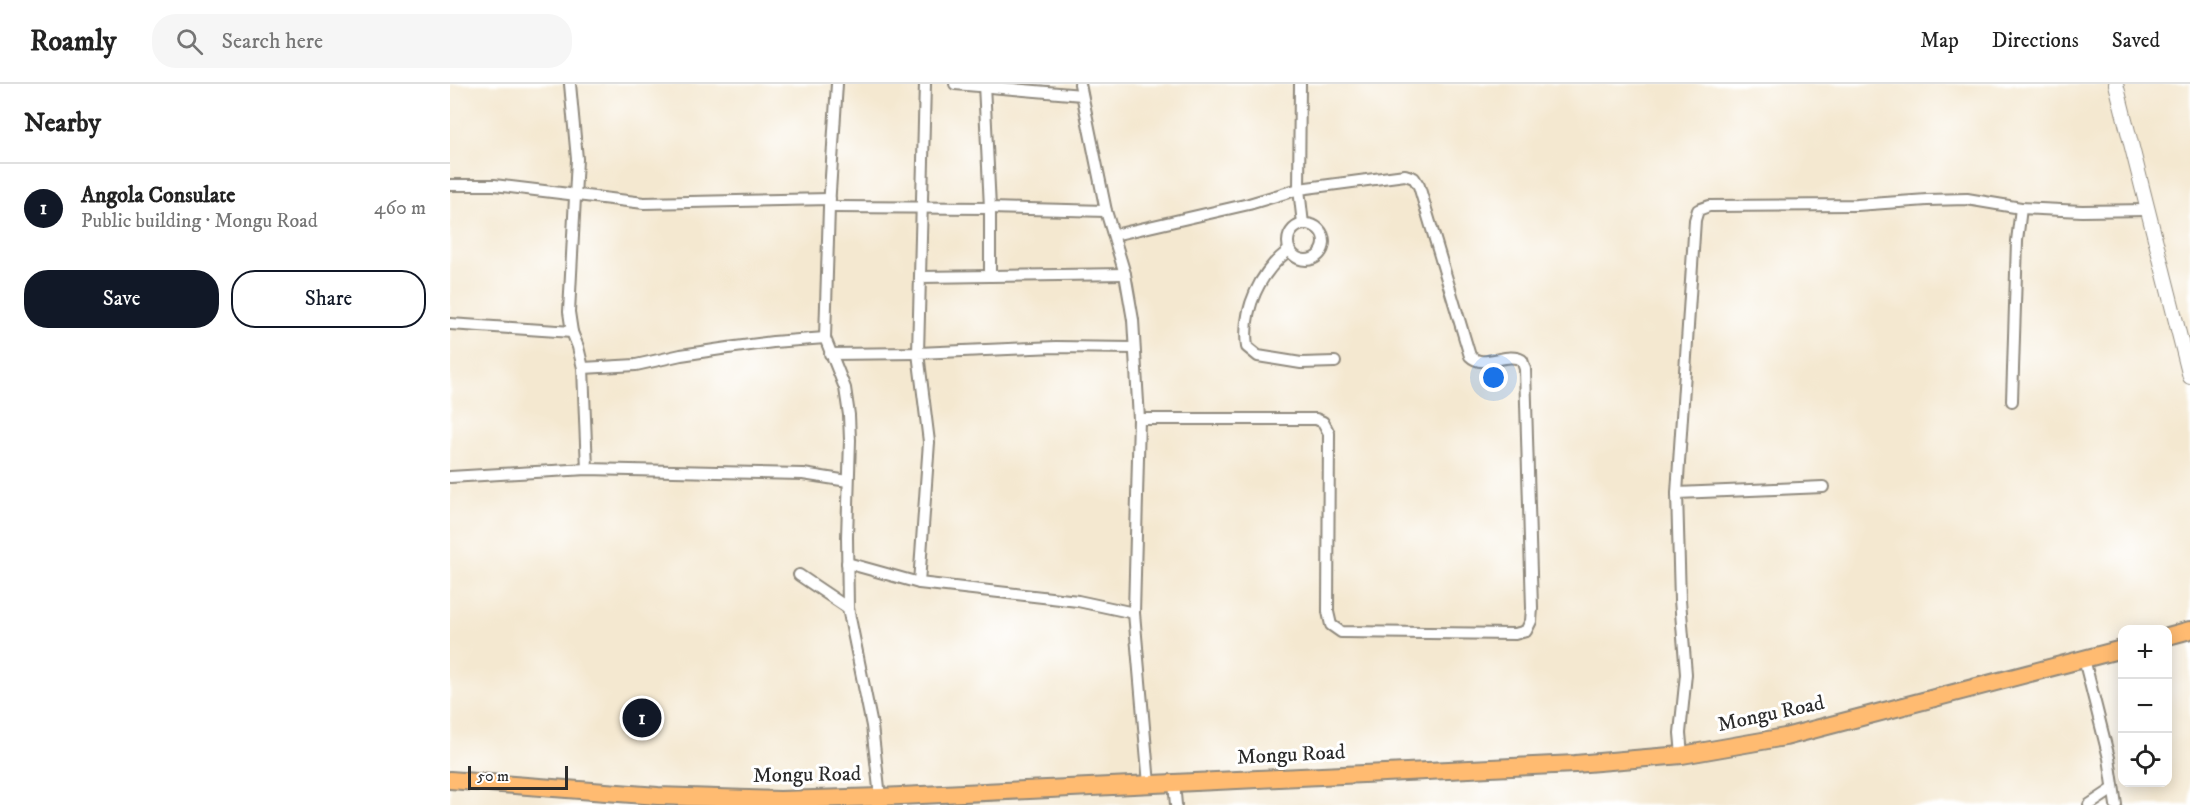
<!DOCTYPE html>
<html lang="en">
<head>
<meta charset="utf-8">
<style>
  body { margin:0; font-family:"IM FELL DW Pica",serif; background:#f6f6f6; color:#222 }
  .controls { position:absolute; right:18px; bottom:18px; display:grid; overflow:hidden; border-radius:12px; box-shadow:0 3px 15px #0003 }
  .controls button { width:54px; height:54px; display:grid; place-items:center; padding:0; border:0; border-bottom:2px solid #e0e0e0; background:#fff; color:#222; font:30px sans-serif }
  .scale { position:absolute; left:18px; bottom:15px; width:100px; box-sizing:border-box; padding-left:6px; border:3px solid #2b2b2b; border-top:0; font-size:16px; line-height:21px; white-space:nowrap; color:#2b2b2b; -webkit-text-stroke:4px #fff; paint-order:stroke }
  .you { position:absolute; left:1044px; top:294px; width:21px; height:21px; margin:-15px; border:4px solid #fff; border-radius:50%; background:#1a73e8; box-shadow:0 0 0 9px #1a73e833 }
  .badge { display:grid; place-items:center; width:39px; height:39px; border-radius:50%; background:#111827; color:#fff; font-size:20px; font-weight:700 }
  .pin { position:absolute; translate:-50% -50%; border:3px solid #fff; box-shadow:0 2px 6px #0006 }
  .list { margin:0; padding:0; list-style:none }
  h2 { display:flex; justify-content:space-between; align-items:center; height:78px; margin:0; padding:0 24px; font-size:26px }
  h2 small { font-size:20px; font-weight:400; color:#767676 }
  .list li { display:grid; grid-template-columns:39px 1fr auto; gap:18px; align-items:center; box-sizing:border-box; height:90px; padding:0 24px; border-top:2px solid #e0e0e0 }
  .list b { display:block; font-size:22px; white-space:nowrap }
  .list p { margin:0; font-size:20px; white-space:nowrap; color:#767676 }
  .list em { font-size:20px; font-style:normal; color:#767676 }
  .actions { display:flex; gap:12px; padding:18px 24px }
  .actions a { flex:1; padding:14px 0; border:2px solid #111827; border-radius:24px; text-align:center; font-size:21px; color:#111827 }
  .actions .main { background:#111827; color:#fff }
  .icon { flex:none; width:33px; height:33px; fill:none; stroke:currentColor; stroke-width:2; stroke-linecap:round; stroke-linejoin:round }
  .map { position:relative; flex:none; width:1740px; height:721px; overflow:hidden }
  header { display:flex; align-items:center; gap:36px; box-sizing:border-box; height:84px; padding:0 30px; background:#fff; border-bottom:2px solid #e0e0e0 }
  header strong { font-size:28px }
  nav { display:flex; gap:33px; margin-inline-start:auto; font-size:21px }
  .search { width:420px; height:54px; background:#f6f6f6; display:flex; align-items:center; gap:15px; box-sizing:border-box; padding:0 21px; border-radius:24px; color:#767676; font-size:22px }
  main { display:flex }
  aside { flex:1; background:#fff }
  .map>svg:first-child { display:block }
</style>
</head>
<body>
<header>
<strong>Roamly</strong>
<div class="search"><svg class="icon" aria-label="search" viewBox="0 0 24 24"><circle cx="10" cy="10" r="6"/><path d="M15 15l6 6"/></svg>Search here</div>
<nav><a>Map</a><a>Directions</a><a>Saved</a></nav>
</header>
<main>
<aside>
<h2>Nearby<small></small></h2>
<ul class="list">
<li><span class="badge">1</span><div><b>Angola Consulate</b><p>Public building · Mongu Road</p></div><em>460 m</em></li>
</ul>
<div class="actions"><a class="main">Save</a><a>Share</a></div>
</aside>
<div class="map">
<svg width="1740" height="721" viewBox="0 0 1740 721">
  <rect width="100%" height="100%" fill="#fff"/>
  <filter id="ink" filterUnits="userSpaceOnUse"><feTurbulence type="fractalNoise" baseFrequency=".0167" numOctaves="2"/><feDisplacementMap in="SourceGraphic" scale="12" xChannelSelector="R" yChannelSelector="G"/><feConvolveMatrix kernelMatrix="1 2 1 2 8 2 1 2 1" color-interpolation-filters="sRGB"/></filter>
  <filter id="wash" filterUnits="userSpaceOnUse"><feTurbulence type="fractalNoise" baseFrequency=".008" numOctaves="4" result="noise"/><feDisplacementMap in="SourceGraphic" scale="24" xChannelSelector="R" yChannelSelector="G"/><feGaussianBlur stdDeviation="1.35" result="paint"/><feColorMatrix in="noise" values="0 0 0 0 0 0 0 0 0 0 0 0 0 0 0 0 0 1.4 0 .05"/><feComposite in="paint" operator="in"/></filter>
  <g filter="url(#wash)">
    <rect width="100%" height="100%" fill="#f4e8d0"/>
  </g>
  <g filter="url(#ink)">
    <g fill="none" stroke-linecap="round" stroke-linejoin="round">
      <g stroke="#908a7e" stroke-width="14">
        <g id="minor">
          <polyline points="120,0 127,75 119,228 122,248 128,263 133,284 137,385"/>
          <polyline points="387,0 379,123 375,254 395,304 399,331 400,356 397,453 398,524 422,642 430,713"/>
          <polyline points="505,0 632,11"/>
          <polyline points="534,0 540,124 540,192"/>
          <polyline points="630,0 656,127 675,190 683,236 689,335 684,529 699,700"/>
          <polyline points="0,101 44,101 194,119 380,115"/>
          <polyline points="379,123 540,124 656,127"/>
          <circle cx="856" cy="158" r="18"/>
          <polyline points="664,151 799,120 849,105 850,0"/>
          <path d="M 839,166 C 810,188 792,225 797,263 L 808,272 L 851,279 L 885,278"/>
          <polyline points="471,193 675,190"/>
          <polyline points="0,240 122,248"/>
          <polyline points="380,270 468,269 475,0"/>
          <polyline points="133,284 186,281 231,271 278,264 323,258 375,254"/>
          <polyline points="1562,317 1567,157 1571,124 1632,127 1697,126"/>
          <path d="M 689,335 L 866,335 L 873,338 L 879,349 L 878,528 L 881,541 L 891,548 L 1065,550 L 1076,547 L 1081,537 L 1082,524 L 1075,285 L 1072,276 C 1056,267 1034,286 1020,272 L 969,102 L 964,94 L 955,91 L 849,105 L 853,140"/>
          <polyline points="0,393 137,385 353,390 398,397"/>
          <polyline points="1227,409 1373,403"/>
          <polyline points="397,479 469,499 479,358 468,269 606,263 684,264"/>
          <polyline points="349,491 398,524"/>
          <polyline points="469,499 628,517 684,529"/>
          <polyline points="1634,575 1659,674 1666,721"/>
          <polyline points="1232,671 1230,649 1236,590 1230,516 1227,409 1245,136 1248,126 1259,122 1407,121 1477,116 1517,115 1571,124"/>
          <polyline points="724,699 726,721"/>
          <polyline points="1639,721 1663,705"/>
        </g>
      </g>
      <g stroke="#908a7e" stroke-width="16">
        <polyline id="tertiary" points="1666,0 1740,293"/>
      </g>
      <g stroke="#908a7e" stroke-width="20">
        <g id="primary">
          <polyline points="1718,552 1740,546"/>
          <polyline points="0,696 208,712 330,716 430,713 1125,680 1232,671 1335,653 1672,565"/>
        </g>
      </g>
      <use href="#minor" stroke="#fff" stroke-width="10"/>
      <use href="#tertiary" stroke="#fff" stroke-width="14"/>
      <use href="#primary" stroke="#ffbb71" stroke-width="16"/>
    </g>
  </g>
  <g text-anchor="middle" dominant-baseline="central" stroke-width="6" stroke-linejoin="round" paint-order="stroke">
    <g font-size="21" fill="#2b2b2b" stroke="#fff">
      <text transform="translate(1321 630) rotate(-12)">Mongu Road</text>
      <text transform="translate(841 671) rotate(-3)">Mongu Road</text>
      <text transform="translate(357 691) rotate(-1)">Mongu Road</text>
    </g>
  </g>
</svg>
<div class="controls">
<button>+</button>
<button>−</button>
<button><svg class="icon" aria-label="locate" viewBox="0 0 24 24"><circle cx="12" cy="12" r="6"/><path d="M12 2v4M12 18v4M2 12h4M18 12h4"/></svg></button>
</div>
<div class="scale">50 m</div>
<div class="you"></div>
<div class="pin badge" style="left:192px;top:634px">1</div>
</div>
</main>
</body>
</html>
